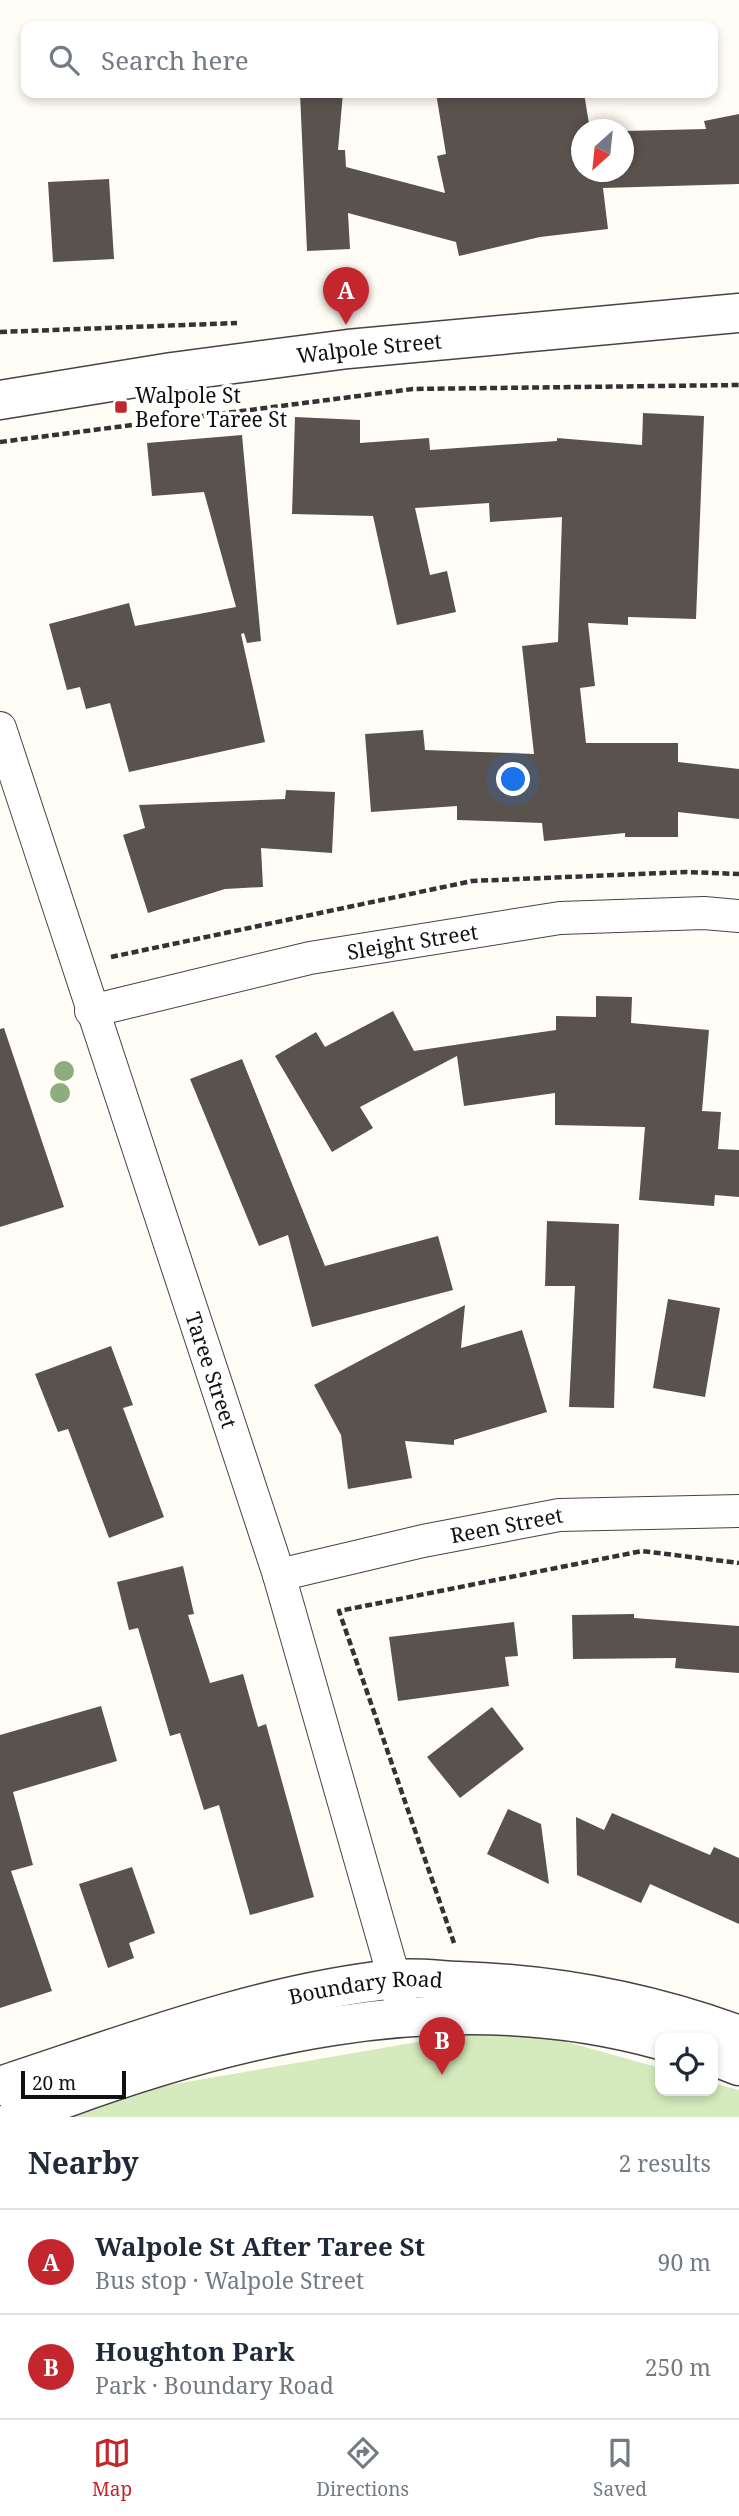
<!DOCTYPE html>
<html lang="en">
<head>
<meta charset="utf-8">
<style>
  body { margin:0; font-family:"Noto Serif",serif; background:#f2f2f3; color:#1f2937 }
  .controls { position:absolute; right:21px; bottom:21px; display:grid; overflow:hidden; border-radius:14px; box-shadow:0 4px 10px #0003 }
  .controls button { width:63px; height:63px; display:grid; place-items:center; padding:0; border:0; border-bottom:2px solid #e0e1e3; background:#fff; color:#1f2937; font:35px sans-serif }
  .compass { position:absolute; left:571px; top:119px; width:63px; height:63px; border-radius:50%; background:#fff; box-shadow:0 4px 10px #0003; rotate:207deg }
  .scale { position:absolute; left:21px; bottom:18px; width:105px; box-sizing:border-box; padding-left:7px; border:4px solid #111; border-top:0; font-size:19px; line-height:24px; white-space:nowrap; color:#111; -webkit-text-stroke:5px #fff; paint-order:stroke }
  .you { position:absolute; left:514px; top:780px; width:24px; height:24px; margin:-18px; border:5px solid #fff; border-radius:50%; background:#1a73e8; box-shadow:0 0 0 10px #1a73e833 }
  .badge { display:grid; place-items:center; width:46px; height:46px; border-radius:50%; background:#c4262e; color:#fff; font-size:23px; font-weight:700 }
  .pin { position:absolute; translate:-50% -58px; filter:drop-shadow(0 2px 4px #0008) }
  .pin::after { content:''; position:absolute; top:37px; width:24px; height:21px; background:inherit; clip-path:polygon(0 0,100% 0,50% 100%) }
  .list { margin:0; padding:0; list-style:none }
  h2 { display:flex; justify-content:space-between; align-items:center; height:91px; margin:0; padding:0 28px; font-size:30px }
  h2 small { font-size:23px; font-weight:400; color:#747a83 }
  .list li { display:grid; grid-template-columns:46px 1fr auto; gap:21px; align-items:center; box-sizing:border-box; height:105px; padding:0 28px; border-top:2px solid #e0e1e3 }
  .list b { display:block; font-size:26px; white-space:nowrap }
  .list p { margin:0; font-size:23px; white-space:nowrap; color:#747a83 }
  .list em { font-size:23px; font-style:normal; color:#747a83 }
  .icon { flex:none; width:38px; height:38px; fill:none; stroke:currentColor; stroke-width:2; stroke-linecap:round; stroke-linejoin:round }
  .map { position:relative; flex:none; width:739px; height:2117px; overflow:hidden }
  .search { position:absolute; background:#fff; box-shadow:0 4px 10px #0003; left:21px; right:21px; top:21px; height:77px; display:flex; align-items:center; gap:18px; box-sizing:border-box; padding:0 24px; border-radius:14px; color:#747a83; font-size:26px }
  .sheet { height:301px; background:#fff }
  nav { display:flex; justify-content:space-around; align-items:center; box-sizing:border-box; height:98px; border-top:2px solid #e0e1e3; background:#fff; font-size:19px; color:#747a83 }
  nav a { display:grid; justify-items:center; gap:4px }
  nav .on { color:#c4262e }
  .map>svg:first-child { display:block }
</style>
</head>
<body>
<div class="map">
<svg width="739" height="2117" viewBox="0 0 739 2117">
  <rect width="100%" height="100%" fill="#fffdf5"/>
  <polygon fill="#d5ebbd" points="510,2026 660,2068 660,2091 713,2091 713,2083 739,2090 739,2117 62,2117 169,2085"/>
  <g fill="#5a524d">
    <polygon points="300,93 343,93 338,150 345,150 346,167 445,193 437,156 446,154 436,93 584,93 590,130 582,130 582,172 624,172 624,131 706,129 704,121 739,114 739,184 603,188 608,229 540,237 459,256 456,242 348,213 350,249 307,251"/>
    <polygon points="109,179 114,259 53,262 48,182"/>
    <polygon points="643,413 704,416 696,619 628,617 628,625 588,623 595,686 580,688 586,743 678,743 678,762 739,769 739,819 678,812 678,837 625,837 625,833 544,841 542,823 457,820 457,806 371,812 365,734 423,730 425,750 534,754 522,646 558,642 562,517 490,522 489,503 415,508 430,575 447,571 456,612 397,625 373,516 292,514 295,417 360,420 360,443 429,438 430,450 557,441 557,438 642,445"/>
    <polygon points="242,435 261,641 247,643 244,633 241,634 265,742 129,772 110,703 86,709 80,687 67,690 49,624 129,603 135,626 236,607 204,492 152,496 147,443"/>
    <polygon points="286,790 335,792 332,853 261,848 263,887 225,889 148,913 123,835 145,828 139,805 285,799"/>
    <polygon points="596,996 632,997 631,1023 709,1030 702,1111 721,1112 718,1149 739,1150 739,1197 715,1195 714,1206 639,1200 645,1127 555,1125 555,1093 464,1106 457,1056 360,1107 373,1128 332,1152 275,1056 316,1032 325,1047 393,1011 414,1051 556,1030 556,1016 596,1017"/>
    <polygon points="4,1028 64,1207 0,1227 0,1029"/>
    <polygon points="242,1059 325,1266 438,1236 453,1290 312,1327 288,1235 259,1246 190,1079"/>
    <polygon points="547,1221 619,1224 614,1408 569,1407 575,1286 545,1286"/>
    <polygon points="668,1299 720,1308 705,1397 653,1388"/>
    <polygon points="465,1305 461,1348 522,1330 547,1412 454,1440 454,1445 405,1441 412,1478 348,1489 341,1435 314,1385"/>
    <polygon points="111,1346 133,1405 123,1408 164,1517 109,1538 68,1429 58,1432 35,1374"/>
    <polygon points="183,1566 194,1614 188,1615 210,1683 243,1674 258,1727 266,1724 314,1897 250,1915 219,1805 204,1810 180,1733 170,1736 138,1628 129,1630 117,1582"/>
    <polygon points="634,1614 634,1618 739,1626 739,1673 675,1668 676,1658 573,1659 572,1615"/>
    <polygon points="514,1622 518,1656 505,1657 509,1686 398,1701 389,1637"/>
    <polygon points="101,1706 117,1761 13,1792 33,1865 11,1871 52,1991 0,2008 0,1735"/>
    <polygon points="492,1707 524,1749 460,1798 427,1757"/>
    <polygon points="508,1809 541,1824 549,1884 487,1854"/>
    <polygon points="612,1813 710,1855 714,1847 739,1858 739,1924 650,1884 641,1903 577,1875 576,1817 604,1830"/>
    <polygon points="132,1867 155,1933 129,1943 134,1958 108,1968 79,1884"/>
  </g>
  <g fill="none" stroke-linecap="round" stroke-linejoin="round">
    <g stroke="#444" stroke-width="34">
      <g id="minor">
        <path id="s1" d="M 0,728 L 279,1575 L 401,2002"/>
        <path id="s2" d="M 91,1011 L 310,958 L 560,918 L 704,913 L 739,916"/>
        <path id="s3" d="M 279,1575 L 423,1541 L 559,1515 L 739,1511"/>
      </g>
    </g>
    <g stroke="#444" stroke-width="41">
      <g id="tertiary">
        <path id="s4" d="M 0,400 L 172,372 L 348,349 L 739,313"/>
        <polyline points="713,2056 739,2066"/>
        <path id="s5" d="M 0,2086 C 128,2044 260,1993 395,1979 C 415,1977 438,1980 458,1981 C 555,1984 649,2002 739,2035"/>
        <path d="M 16,2117 C 219,2037 444,1980 660,2040"/>
      </g>
    </g>
    <g stroke="#333" stroke-width="4.5" stroke-dasharray="7 3.5" stroke-linecap="butt">
      <polyline points="0,332 237,323"/>
      <polyline points="0,442 413,389 739,385"/>
      <polyline points="111,957 472,881 687,872 739,874"/>
      <polyline points="454,1943 339,1611 642,1551 739,1563"/>
    </g>
    <use href="#minor" stroke="#fff" stroke-width="32"/>
    <use href="#tertiary" stroke="#fff" stroke-width="38"/>
  </g>
  <g fill="#8dad7f">
    <circle cx="64" cy="1071" r="10"/>
    <circle cx="60" cy="1093" r="10"/>
  </g>
  <rect fill="#c4262e" stroke="#fff" stroke-width="2.5" x="114" y="400" width="14" height="14" rx="3.5"/>
  <g text-anchor="middle" dominant-baseline="central" stroke-width="7" stroke-linejoin="round" paint-order="stroke">
    <g font-size="21" fill="#111" stroke="#fff">
      <text stroke="none"><textPath href="#s4" startOffset="373">Walpole Street</textPath></text>
      <text stroke="none"><textPath href="#s2" startOffset="329">Sleight Street</textPath></text>
      <text stroke="none"><textPath href="#s1" startOffset="676">Taree Street</textPath></text>
      <text stroke="none"><textPath href="#s3" startOffset="233">Reen Street</textPath></text>
      <text stroke="none"><textPath href="#s5" startOffset="380">Boundary Road</textPath></text>
    </g>
    <g font-size="21" fill="#111" stroke="#fff" text-anchor="start">
      <text x="135" y="395">Walpole St<tspan x="135" dy="24">Before Taree St</tspan></text>
    </g>
  </g>
</svg>
<div class="controls">
<button><svg class="icon" aria-label="locate" viewBox="0 0 24 24"><circle cx="12" cy="12" r="6"/><path d="M12 2v4M12 18v4M2 12h4M18 12h4"/></svg></button>
</div>
<svg class="compass" viewBox="-18 -18 36 36"><path d="M0-13l5 13h-10z" fill="#e53935"/><path d="M0 13l5-13h-10z" fill="#747a83"/></svg>
<div class="scale">20 m</div>
<div class="you"></div>
<div class="pin badge" style="left:346px;top:325px">A</div>
<div class="pin badge" style="left:442px;top:2075px">B</div>
<div class="search"><svg class="icon" aria-label="search" viewBox="0 0 24 24"><circle cx="10" cy="10" r="6"/><path d="M15 15l6 6"/></svg>Search here</div>
</div>
<section class="sheet">
<h2>Nearby<small>2 results</small></h2>
<ul class="list">
<li><span class="badge">A</span><div><b>Walpole St After Taree St</b><p>Bus stop · Walpole Street</p></div><em>90 m</em></li>
<li><span class="badge">B</span><div><b>Houghton Park</b><p>Park · Boundary Road</p></div><em>250 m</em></li>
</ul>
</section>
<nav>
<a class="on"><svg class="icon" aria-label="map" viewBox="0 0 24 24"><path d="M3 6l6-2 6 2 6-2v14l-6 2-6-2-6 2zM9 4v14M15 6v14"/></svg>Map</a>
<a><svg class="icon" aria-label="directions" viewBox="0 0 24 24"><path d="M12 3l9 9-9 9-9-9zM9 14v-3h6M13 9l2 2-2 2"/></svg>Directions</a>
<a><svg class="icon" aria-label="saved" viewBox="0 0 24 24"><path d="M7 4h10v16l-5-4-5 4z"/></svg>Saved</a>
</nav>
</body>
</html>
